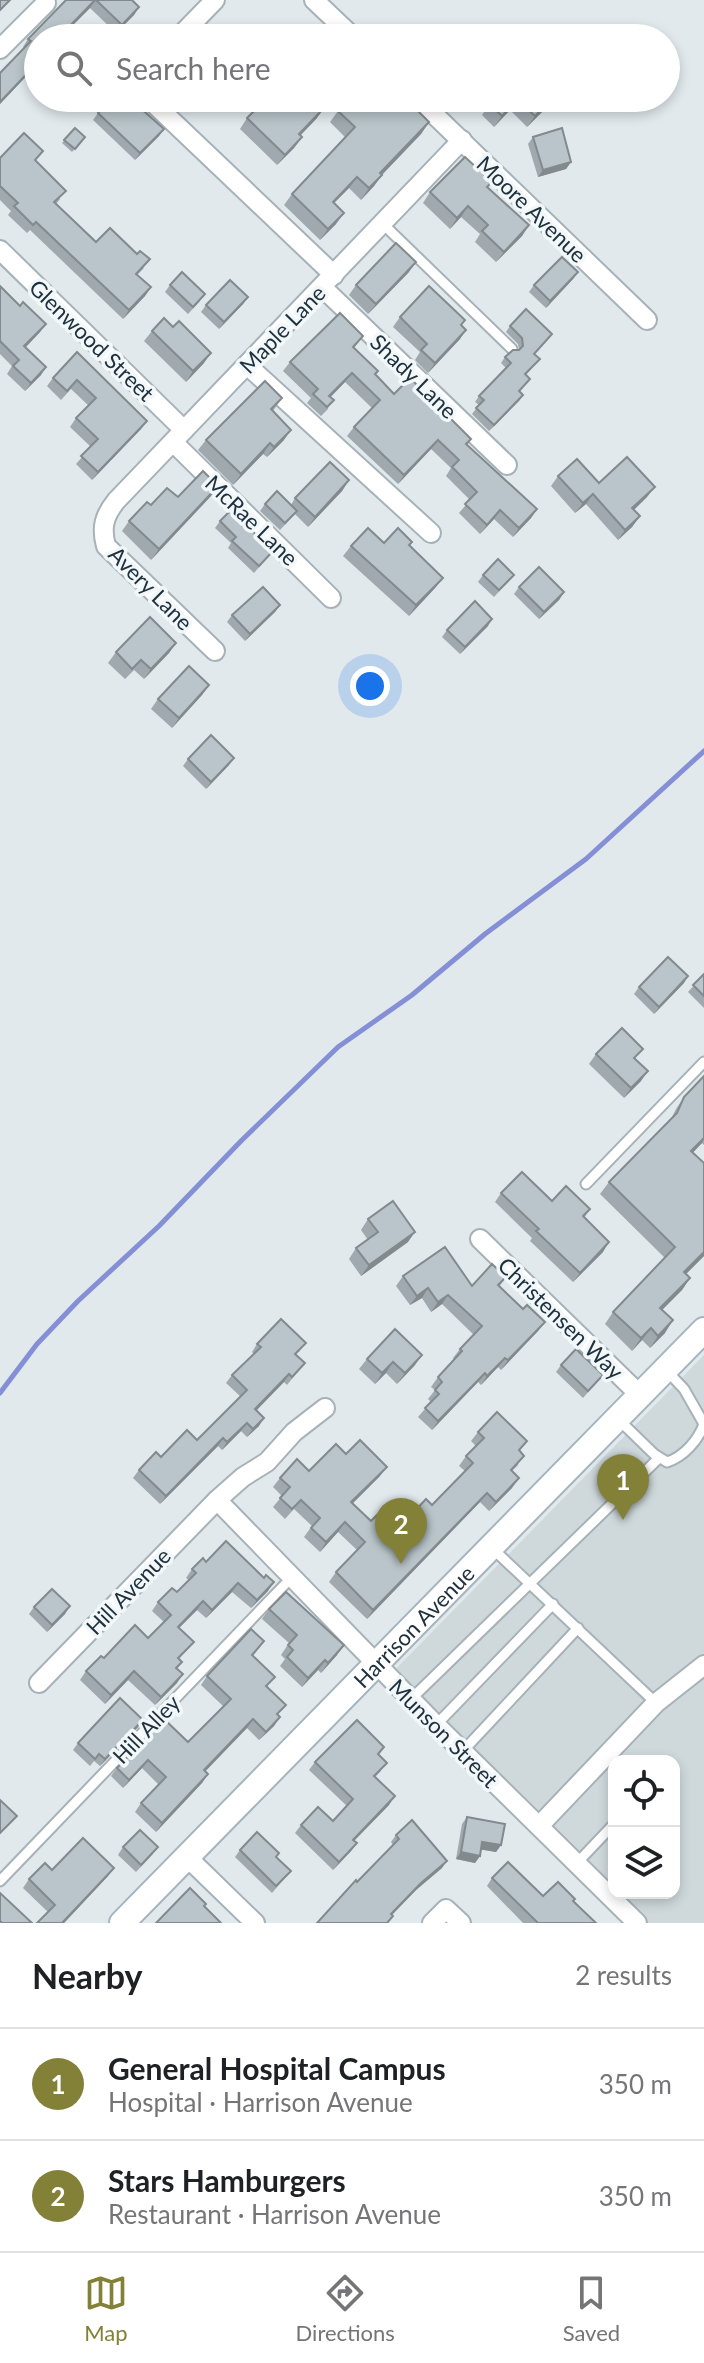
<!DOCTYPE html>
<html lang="en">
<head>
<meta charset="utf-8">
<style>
  body { margin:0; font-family:Lato,sans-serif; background:#f6f6f6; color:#202124 }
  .controls { position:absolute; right:24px; bottom:24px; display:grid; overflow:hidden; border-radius:16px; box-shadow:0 4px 12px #0003 }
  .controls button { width:72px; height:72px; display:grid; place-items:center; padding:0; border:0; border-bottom:2px solid #e0e0e0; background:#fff; color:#202124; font:40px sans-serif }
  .you { position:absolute; left:370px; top:686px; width:28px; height:28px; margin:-20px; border:6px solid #fff; border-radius:50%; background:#1a73e8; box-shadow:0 0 0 12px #1a73e833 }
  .badge { display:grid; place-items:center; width:52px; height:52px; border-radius:50%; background:#838138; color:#fff; font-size:26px; font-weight:700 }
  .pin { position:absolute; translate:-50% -66px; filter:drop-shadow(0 2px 4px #0008) }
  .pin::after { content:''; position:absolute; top:42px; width:28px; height:24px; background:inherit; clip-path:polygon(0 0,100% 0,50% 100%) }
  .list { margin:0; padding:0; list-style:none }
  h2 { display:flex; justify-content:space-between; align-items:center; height:104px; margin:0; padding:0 32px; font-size:34px }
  h2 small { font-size:26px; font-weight:400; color:#757577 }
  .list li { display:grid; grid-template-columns:52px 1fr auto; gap:24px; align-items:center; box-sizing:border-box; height:112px; padding:0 32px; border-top:2px solid #e0e0e0 }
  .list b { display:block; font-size:30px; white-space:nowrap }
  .list p { margin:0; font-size:26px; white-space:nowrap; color:#757577 }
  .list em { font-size:26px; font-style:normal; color:#757577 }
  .icon { flex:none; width:44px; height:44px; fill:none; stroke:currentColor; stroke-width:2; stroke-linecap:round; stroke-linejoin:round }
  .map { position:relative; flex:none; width:704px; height:1923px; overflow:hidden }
  .search { position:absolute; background:#fff; box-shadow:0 4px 12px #0003; left:24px; right:24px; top:24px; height:88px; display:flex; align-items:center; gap:20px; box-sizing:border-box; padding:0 28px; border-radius:44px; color:#757577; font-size:30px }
  .sheet { height:328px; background:#fff }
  nav { display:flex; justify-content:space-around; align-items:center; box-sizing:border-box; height:112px; border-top:2px solid #e0e0e0; background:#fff; font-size:22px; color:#757577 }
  nav a { display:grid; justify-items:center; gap:4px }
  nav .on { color:#838138 }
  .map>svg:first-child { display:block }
</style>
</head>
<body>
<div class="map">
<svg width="704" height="1923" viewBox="0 0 704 1923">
  <rect width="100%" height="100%" fill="#e1e9ed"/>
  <path fill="#cfd9dc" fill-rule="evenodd" d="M 704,1355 L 704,1923 L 623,1923 L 381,1684 ZM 614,1761 L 674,1761 L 674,1893 L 614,1893 Z"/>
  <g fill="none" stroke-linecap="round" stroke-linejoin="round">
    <polyline stroke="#858fd5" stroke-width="5" points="0,1393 37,1344 78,1301 159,1226 242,1140 338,1047 412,995 485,934 586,859 704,751"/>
    <g stroke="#a7b2b8" stroke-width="13">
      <g id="lane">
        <polyline points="383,224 512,349"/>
        <polyline points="586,1184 704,1062"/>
        <path d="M 618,1419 L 654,1454 L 667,1462 C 683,1457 698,1441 704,1424 L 684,1389 L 666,1370"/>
        <polyline points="493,1549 656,1703"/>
        <polyline points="410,1700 659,1458"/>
        <polyline points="436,1725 553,1604"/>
        <polyline points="462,1752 578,1628"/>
        <polyline points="576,1864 614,1824"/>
        <polyline points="0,1881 293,1576"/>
      </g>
    </g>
    <g stroke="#a7b2b8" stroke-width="22">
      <g id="street">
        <polyline points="314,0 354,38"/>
        <polyline points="178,38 215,0"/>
        <polyline points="0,49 46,3"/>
        <polyline points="148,98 334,275"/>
        <polyline points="417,98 647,320"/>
        <polyline points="0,250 184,430"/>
        <polyline points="322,287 507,465"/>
        <polyline points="247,365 431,533"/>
        <polyline points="173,442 331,598"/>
        <path d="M 215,651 L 106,546 C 101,528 104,516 116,501 L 462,140"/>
        <polyline points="480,1239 641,1396"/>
        <polyline points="217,1500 436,1725 637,1923"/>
        <polyline points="39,1683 217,1500 243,1477 267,1462 294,1432 325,1408"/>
        <polyline points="539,1826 656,1703 704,1665"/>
        <polyline points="186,1856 255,1923"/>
        <polyline points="432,1923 446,1909 461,1923"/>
      </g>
    </g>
    <g stroke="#a4b5bf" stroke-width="28">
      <g id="secondary">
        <path id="s1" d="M 122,1923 L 704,1330"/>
      </g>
    </g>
    <use href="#lane" stroke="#fff" stroke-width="9"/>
    <use href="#street" stroke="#fff" stroke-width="18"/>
    <use href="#secondary" stroke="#fff" stroke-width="24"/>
  </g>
  <g fill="#9fa9ae">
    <polygon points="66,0 132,0 139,7 134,15 116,33 90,8 60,38 38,38 33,69 0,104 0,73 24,48 23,47 28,39"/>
    <polygon points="484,98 551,98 552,99 545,109 527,127 510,110 494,127 482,115 490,104"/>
    <polygon points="274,109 317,118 300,136 302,137 294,148 277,165 240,129 247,118"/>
    <polygon points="338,111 429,122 421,134 382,175 374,186 361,200 349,188 334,203 336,224 320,240 284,205 292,194 345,137 330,122"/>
    <polygon points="98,113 164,129 159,136 135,160 93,120"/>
    <polygon points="75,128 85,137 72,152 62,143"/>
    <polygon points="533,137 571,162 566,169 538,177 528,144"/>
    <polygon points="0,158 36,161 60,199 56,204 96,242 144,268 137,275 151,287 145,296 123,319 30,230 27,233 8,215 11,211 0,200"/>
    <polygon points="488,187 529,225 522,236 496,262 475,242 480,234 461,217 450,229 423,203 430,192"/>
    <polygon points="409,272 368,314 349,295 356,285"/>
    <polygon points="578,272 573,279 546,308 529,292 534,285"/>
    <polygon points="170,285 200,301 188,314 165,292"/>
    <polygon points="0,286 20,306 46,324 40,332 26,347 41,375 25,391 7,374 12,366 0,354"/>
    <polygon points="248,297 243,304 219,329 201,312 206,305"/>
    <polygon points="400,317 461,325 460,339 428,373 415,360 420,352 393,327"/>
    <polygon points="510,326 552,334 534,354 540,359 526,375 530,379 520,391 523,395 489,431 472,414 479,405 475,402 479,396 506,368 501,363 505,357 519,350 518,344 506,332"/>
    <polygon points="173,327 204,363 186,382 144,341 152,331"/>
    <polygon points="363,336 354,348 376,375 394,394 471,439 467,445 537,509 531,518 513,537 494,519 480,534 459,513 470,500 446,476 451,468 431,449 398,484 347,436 354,427 372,408 345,382 330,397 328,409 321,416 307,403 311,398 283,371 290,362"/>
    <polygon points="77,352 147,421 141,429 92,480 76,464 91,447 70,427 76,418 89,406 71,389 61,400 47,386 53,378"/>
    <polygon points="282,398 273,411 284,440 267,457 263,454 233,485 198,450 206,440"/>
    <polygon points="558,476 599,483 647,497 634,510 640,516 632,527 618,540 586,504 575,513 551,486"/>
    <polygon points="349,480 342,491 308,527 295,514 280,530 260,511 265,504 291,505 295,498"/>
    <polygon points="211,496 151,560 122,531 129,521 151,505 178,497"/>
    <polygon points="220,521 242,521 273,551 254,573 228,548 231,543 215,528"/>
    <polygon points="412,542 409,546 443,578 435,588 409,616 343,556 351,546"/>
    <polygon points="483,575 514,575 494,597 478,582"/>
    <polygon points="519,587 564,592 559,600 539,619 514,594"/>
    <polygon points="280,605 275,612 245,641 227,622 232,615"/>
    <polygon points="488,626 460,654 442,637 447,630"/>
    <polygon points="176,643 169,653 144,679 134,670 125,679 108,663 116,652"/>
    <polygon points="209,685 202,695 172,728 151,709 158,699"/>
    <polygon points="188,759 229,765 206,789 183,766"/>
    <polygon points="704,974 704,1008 688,992"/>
    <polygon points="684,983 654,1014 634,994 639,987"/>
    <polygon points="596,1054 636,1059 641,1081 624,1098 589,1064"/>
    <polygon points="704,1076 704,1145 702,1143 693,1152 704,1256 686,1274 690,1278 682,1290 662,1310 665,1333 650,1348 642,1340 632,1351 605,1324 613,1312 665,1258 600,1194 609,1182 671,1119 676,1109 684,1097"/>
    <polygon points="501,1193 590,1209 584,1218 603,1252 573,1282 530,1241 532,1238 495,1202"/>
    <polygon points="368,1219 408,1242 361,1276 349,1259 356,1248 368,1240 361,1230"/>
    <polygon points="403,1276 472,1286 506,1277 499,1287 523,1309 545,1322 538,1331 501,1370 498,1367 481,1385 478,1382 432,1430 418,1417 431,1402 428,1399 435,1390 431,1387 438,1377 455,1360 453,1358 460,1349 474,1335 442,1304 431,1312 422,1298 410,1305 396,1286"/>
    <polygon points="257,1344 300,1351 296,1354 305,1363 287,1385 284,1382 256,1410 259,1426 247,1437 241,1431 222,1450 218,1446 160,1504 133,1478 139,1470 161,1457 197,1440 241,1397 226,1383 232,1375 254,1354 252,1352"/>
    <polygon points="367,1359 415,1365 397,1384 386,1373 375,1384 359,1369"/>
    <polygon points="561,1365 603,1375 583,1398 556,1372"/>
    <polygon points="478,1432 520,1451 518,1465 512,1471 512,1488 489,1511 480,1502 367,1619 329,1582 336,1572 357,1550 338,1532 320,1552 304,1537 312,1526 294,1509 285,1519 273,1507 282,1496 273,1487 280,1478 309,1471 346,1454 380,1476 353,1503 371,1521 396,1522 413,1513 432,1505 465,1471 459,1466 466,1456 476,1446 471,1441"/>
    <polygon points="206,1562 268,1591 251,1608 232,1592 206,1618 197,1610 179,1628 194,1642 179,1659 182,1662 177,1669 177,1683 155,1705 128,1680 105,1704 80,1680 86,1671 104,1658 148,1638 164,1622 152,1611 158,1602 177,1592 189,1580 186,1578 192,1569"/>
    <polygon points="34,1607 65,1614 47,1632 29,1614"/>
    <polygon points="269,1609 337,1655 321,1673 318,1670 302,1687 280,1666 285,1659 281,1655 289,1643 262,1619"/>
    <polygon points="264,1641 253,1656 268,1687 278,1715 274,1726 259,1740 247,1728 205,1771 208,1774 202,1783 156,1832 135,1812 141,1803 159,1785 142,1768 123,1788 111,1776 117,1768 188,1742 223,1706 201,1685 207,1676"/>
    <polygon points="143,1720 138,1727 100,1766 94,1761 90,1766 73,1750 78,1743"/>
    <polygon points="379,1755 381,1771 375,1777 389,1805 354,1841 357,1843 351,1851 333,1870 295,1833 301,1825 333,1821 347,1806 309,1770 315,1762"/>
    <polygon points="467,1817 501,1845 496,1852 481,1849 480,1856 475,1863 456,1859 462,1824"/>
    <polygon points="396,1835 442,1868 416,1890 392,1915 393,1916 388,1923 317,1923 393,1845 391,1842"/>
    <polygon points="123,1847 153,1854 136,1872 118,1855"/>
    <polygon points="240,1850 291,1871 272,1893 235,1857"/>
    <polygon points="52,1870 108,1876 64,1923 37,1923 48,1912 23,1888 29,1879"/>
    <polygon points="492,1878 543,1896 573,1901 596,1923 523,1923 487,1886"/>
  </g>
  <g fill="#828a8d">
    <polygon points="95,0 90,8 60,38 58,38"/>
    <polygon points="139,7 134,15 116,33 122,25"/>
    <polygon points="38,62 33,69 0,104 0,102"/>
    <polygon points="552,99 545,109 527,127 535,116"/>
    <polygon points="517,100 510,110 494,127 502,116"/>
    <polygon points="324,108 317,118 291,145 299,134"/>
    <polygon points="429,122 421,134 372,185 380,173"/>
    <polygon points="164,129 159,136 135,160 140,153"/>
    <polygon points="302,137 294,148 277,165 285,155"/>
    <polygon points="571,162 566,169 538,177 543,170"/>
    <polygon points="382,175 374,186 361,200 369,188"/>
    <polygon points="357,177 349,188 324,213 333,202"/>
    <polygon points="468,206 461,217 450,229 457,218"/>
    <polygon points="344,213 336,224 320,240 328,229"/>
    <polygon points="529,225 522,236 496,262 504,252"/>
    <polygon points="416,262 409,272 368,314 376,304"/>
    <polygon points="578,272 573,279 546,308 550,301"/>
    <polygon points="151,287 145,296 123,319 129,310"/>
    <polygon points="248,297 243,304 219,329 224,322"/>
    <polygon points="46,324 40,332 19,354 24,346"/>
    <polygon points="466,330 460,339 428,373 435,363"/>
    <polygon points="211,353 204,363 186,382 193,371"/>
    <polygon points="46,367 41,375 25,391 31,383"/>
    <polygon points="352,373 345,382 323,405 329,396"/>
    <polygon points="523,395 519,401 489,431 494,425"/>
    <polygon points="147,421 141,429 92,480 98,472"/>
    <polygon points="291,430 284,440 267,457 274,447"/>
    <polygon points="438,440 431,449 398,484 404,475"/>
    <polygon points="270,443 263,454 233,485 241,474"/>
    <polygon points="349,480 342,491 308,527 315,517"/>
    <polygon points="218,486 211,496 151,560 159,549"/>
    <polygon points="655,487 647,497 625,518 632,508"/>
    <polygon points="593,494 586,504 575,513 583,503"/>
    <polygon points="537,509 531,518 513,537 519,528"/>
    <polygon points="500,510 494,519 480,534 487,525"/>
    <polygon points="640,516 632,527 618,540 625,530"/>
    <polygon points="443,578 435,588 409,616 416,605"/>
    <polygon points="564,592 559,600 539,619 544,612"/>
    <polygon points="280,605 275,612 245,641 250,634"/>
    <polygon points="492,619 488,626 460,654 465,647"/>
    <polygon points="176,643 169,653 144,679 151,669"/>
    <polygon points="209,685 202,695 172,728 179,718"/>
    <polygon points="234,758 229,765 206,789 211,782"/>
    <polygon points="688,976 684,983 654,1014 659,1007"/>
    <polygon points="648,1071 641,1081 624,1098 631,1088"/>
    <polygon points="704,1138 702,1143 683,1163 691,1151"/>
    <polygon points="415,1232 408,1242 361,1276 369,1265"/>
    <polygon points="609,1242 603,1252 573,1282 580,1273"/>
    <polygon points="704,1252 704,1256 676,1284 684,1272"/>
    <polygon points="690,1278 682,1290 652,1320 660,1308"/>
    <polygon points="428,1288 422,1298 410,1305 417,1296"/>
    <polygon points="448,1295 442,1304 431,1312 438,1302"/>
    <polygon points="673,1320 665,1333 650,1348 658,1336"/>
    <polygon points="545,1322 538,1331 501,1370 508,1360"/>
    <polygon points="651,1328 642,1340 632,1351 641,1338"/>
    <polygon points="422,1355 415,1365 397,1384 405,1373"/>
    <polygon points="505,1358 498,1367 481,1385 487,1376"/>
    <polygon points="393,1362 386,1373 375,1384 382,1373"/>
    <polygon points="485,1373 478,1382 432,1430 438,1421"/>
    <polygon points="289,1374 284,1382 250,1417 255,1409"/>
    <polygon points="264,1418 259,1426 247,1437 253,1429"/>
    <polygon points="247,1423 241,1431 222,1450 227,1442"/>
    <polygon points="223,1438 218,1446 160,1504 166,1496"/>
    <polygon points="387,1467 380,1476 345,1511 351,1502"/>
    <polygon points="519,1478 512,1488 489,1511 496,1502"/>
    <polygon points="487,1493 480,1502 367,1619 373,1610"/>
    <polygon points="345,1522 338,1532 320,1552 326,1542"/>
    <polygon points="274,1582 268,1591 251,1608 257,1600"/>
    <polygon points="238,1583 232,1592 206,1618 212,1610"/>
    <polygon points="203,1601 197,1610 172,1635 178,1627"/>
    <polygon points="70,1606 65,1614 47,1632 52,1625"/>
    <polygon points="344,1645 337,1655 321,1673 328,1663"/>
    <polygon points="325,1660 318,1670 302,1687 308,1678"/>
    <polygon points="134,1671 128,1680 105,1704 111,1695"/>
    <polygon points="183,1674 177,1683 155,1705 161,1697"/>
    <polygon points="280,1717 274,1726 259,1740 266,1732"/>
    <polygon points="253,1719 247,1728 198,1779 204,1770"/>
    <polygon points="143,1720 138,1727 100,1766 105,1759"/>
    <polygon points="148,1760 142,1768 123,1788 129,1780"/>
    <polygon points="208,1774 202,1783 156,1832 162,1823"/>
    <polygon points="395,1796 389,1805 347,1848 353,1840"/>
    <polygon points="482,1842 501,1845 496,1852 477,1849"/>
    <polygon points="357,1843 351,1851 333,1870 339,1862"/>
    <polygon points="461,1852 480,1856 475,1863 456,1859"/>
    <polygon points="447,1861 442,1868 416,1890 386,1921 391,1914 421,1883"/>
    <polygon points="114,1868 108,1876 64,1923 62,1923"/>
  </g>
  <g fill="#b9c5ca" stroke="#828a8d" stroke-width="2">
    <polygon points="0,0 10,0 0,10"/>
    <polygon points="66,0 95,0 58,38 38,38 38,62 0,102 0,73 31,41 28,39"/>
    <polygon points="96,0 132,0 139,7 122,25"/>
    <polygon points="113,98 129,98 164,129 140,153 98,113"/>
    <polygon points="285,98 313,98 324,108 299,134 302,137 285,155 247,118 265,100 274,109"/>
    <polygon points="351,98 405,98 429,122 380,173 382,175 369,188 357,177 333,202 344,213 328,229 292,194 355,127 338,111"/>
    <polygon points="495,98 551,98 552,99 535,116 517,100 502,116 489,104"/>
    <polygon points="75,128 85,137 75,149 64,140"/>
    <polygon points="562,128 571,162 543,170 533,137"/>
    <polygon points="24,133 43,151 35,160 66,191 54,202 96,242 110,228 137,254 140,251 150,259 136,274 151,287 129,310 36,222 33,225 14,206 18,203 0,186 0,158"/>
    <polygon points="465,157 492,182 487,187 529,225 504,252 482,231 488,225 468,206 457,218 430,192"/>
    <polygon points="396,243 416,262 376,304 356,285"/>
    <polygon points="562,257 578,272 550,301 534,285"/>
    <polygon points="182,272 205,294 193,307 170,285"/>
    <polygon points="230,280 248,297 224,322 206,305"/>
    <polygon points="0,286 20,306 23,302 46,324 24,346 46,367 31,383 13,366 19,360 0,341"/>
    <polygon points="429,286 465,320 461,325 466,330 435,363 421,350 427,344 400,317"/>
    <polygon points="526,309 552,334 534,354 540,359 525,374 530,379 519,391 523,395 494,425 476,408 484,400 479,396 511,363 505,357 513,350 519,350 523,346 522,338 510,326"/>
    <polygon points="340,313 363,336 353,347 378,371 375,374 394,394 410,378 471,439 466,444 537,509 519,528 500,510 487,525 465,504 477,492 452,467 459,460 438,440 404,475 354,427 380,400 352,373 329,396 334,400 327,407 313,394 318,389 290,362"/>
    <polygon points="164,318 173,327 179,321 211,353 193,371 152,331"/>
    <polygon points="77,352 147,421 98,472 81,456 98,439 76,418 96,398 77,380 67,391 53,378"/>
    <polygon points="265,381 282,398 271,409 291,430 274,447 270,443 241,474 206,440"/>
    <polygon points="627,457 655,487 632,508 640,516 625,530 593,494 583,503 558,476 577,459 599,483"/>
    <polygon points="330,462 349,480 315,517 295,498"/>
    <polygon points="203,471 218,486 159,549 129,521 147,502 151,505 167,488 178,497"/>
    <polygon points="277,491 297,511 285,523 265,504"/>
    <polygon points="234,507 245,518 242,521 273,551 259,566 232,541 236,537 220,521"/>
    <polygon points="368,528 384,543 398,528 412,542 409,545 443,578 416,605 351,546"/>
    <polygon points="498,559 514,575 499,590 483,575"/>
    <polygon points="539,567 564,592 544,612 519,587"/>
    <polygon points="263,587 280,605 250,634 232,615"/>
    <polygon points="475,601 492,619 465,647 447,630"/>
    <polygon points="150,617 176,643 151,669 141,660 132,669 116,652"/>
    <polygon points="189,666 209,685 179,718 158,699"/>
    <polygon points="211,735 234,758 211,782 188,759"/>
    <polygon points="668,957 688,976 659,1007 639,987"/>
    <polygon points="704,974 704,996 693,985"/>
    <polygon points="622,1028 643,1049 634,1058 648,1071 631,1088 596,1054"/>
    <polygon points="704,1076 704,1138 691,1151 704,1163 704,1252 684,1272 690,1278 660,1308 673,1320 658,1336 651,1328 641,1338 613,1312 675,1247 609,1182 677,1113 684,1097"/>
    <polygon points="522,1172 552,1201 566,1186 590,1209 583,1216 609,1242 580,1273 536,1231 539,1229 501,1193"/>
    <polygon points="393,1201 415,1232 369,1265 356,1248 378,1232 368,1219"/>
    <polygon points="445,1247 472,1286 492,1264 506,1277 498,1285 523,1309 527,1305 545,1322 508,1360 505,1358 487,1376 485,1373 438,1421 425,1408 439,1394 435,1390 442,1382 438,1377 462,1351 460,1349 482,1326 448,1295 438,1302 428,1288 417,1296 403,1276"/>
    <polygon points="281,1319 306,1343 295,1354 305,1363 292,1377 289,1374 255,1409 264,1418 253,1429 247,1423 227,1442 223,1438 166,1496 139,1470 156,1452 161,1457 187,1430 197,1440 247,1390 232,1375 261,1347 257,1344"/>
    <polygon points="395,1329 422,1355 405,1373 393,1362 382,1373 367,1359"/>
    <polygon points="576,1349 603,1375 588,1391 561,1365"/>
    <polygon points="497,1412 527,1441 519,1450 524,1456 511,1470 519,1478 496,1502 487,1493 373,1610 336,1572 365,1542 345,1522 326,1542 311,1528 320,1518 301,1500 292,1509 280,1498 290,1487 280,1478 297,1459 309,1471 336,1444 346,1454 360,1440 387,1467 351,1502 371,1521 383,1509 396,1522 409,1509 413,1513 426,1499 432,1505 473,1463 466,1456 484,1438 478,1432"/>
    <polygon points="226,1541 264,1578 266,1575 274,1582 257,1600 238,1583 212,1610 203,1601 178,1627 194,1642 178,1658 182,1662 176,1668 183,1674 161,1697 134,1671 111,1695 86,1671 101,1656 104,1658 135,1625 148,1638 171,1615 158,1602 172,1588 177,1592 196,1573 192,1569 203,1558 206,1562"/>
    <polygon points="52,1589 70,1606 52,1625 34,1607"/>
    <polygon points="286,1592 344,1645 328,1663 325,1660 308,1678 287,1657 293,1650 288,1645 297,1635 269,1609"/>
    <polygon points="251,1629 264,1641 252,1655 275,1677 266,1686 286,1705 277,1714 280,1717 266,1732 253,1719 204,1770 208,1774 162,1823 141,1803 166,1777 148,1760 129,1780 117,1768 164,1719 188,1742 231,1699 207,1676"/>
    <polygon points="120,1698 143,1720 105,1759 99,1754 95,1759 78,1743"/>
    <polygon points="357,1720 384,1747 378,1754 387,1763 374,1776 395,1796 353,1840 357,1843 339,1862 301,1825 318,1807 333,1821 353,1799 315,1762"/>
    <polygon points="0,1800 17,1816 0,1833"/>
    <polygon points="467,1817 505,1824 501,1845 482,1842 480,1856 461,1852"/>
    <polygon points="412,1820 447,1861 421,1883 391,1914 393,1916 387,1923 317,1923 356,1880 357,1882 399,1839 396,1835"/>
    <polygon points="140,1830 158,1847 141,1865 123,1847"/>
    <polygon points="257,1832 279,1853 276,1857 291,1871 276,1886 240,1850"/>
    <polygon points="83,1838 114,1868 62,1923 37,1923 55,1905 29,1879 45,1863 52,1870"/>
    <polygon points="508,1862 543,1896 558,1882 575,1899 573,1901 596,1923 538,1923 492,1878"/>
    <polygon points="190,1888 206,1904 204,1906 221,1923 156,1923"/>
    <polygon points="0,1893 32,1923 2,1923 0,1921"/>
  </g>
  <g text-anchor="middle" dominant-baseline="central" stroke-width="7" stroke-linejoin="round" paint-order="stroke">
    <g font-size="22" fill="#20313e" stroke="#f2f7f9">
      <text transform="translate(532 209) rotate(44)">Moore Avenue</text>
      <text transform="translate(282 329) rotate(-46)">Maple Lane</text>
      <text transform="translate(92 340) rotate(44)">Glenwood Street</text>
      <text transform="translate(414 376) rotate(44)">Shady Lane</text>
      <text transform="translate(252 520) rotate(44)">McRae Lane</text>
      <text transform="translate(151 588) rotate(45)">Avery Lane</text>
      <text transform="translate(561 1318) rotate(44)">Christensen Way</text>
      <text transform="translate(128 1591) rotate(-46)">Hill Avenue</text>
      <text stroke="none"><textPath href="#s1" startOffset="416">Harrison Avenue</textPath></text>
      <text transform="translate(146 1729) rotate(-46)">Hill Alley</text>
      <text transform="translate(444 1733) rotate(45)">Munson Street</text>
    </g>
  </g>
</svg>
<div class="controls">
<button><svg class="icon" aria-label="locate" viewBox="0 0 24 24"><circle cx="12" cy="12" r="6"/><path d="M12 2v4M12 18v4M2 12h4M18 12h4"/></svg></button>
<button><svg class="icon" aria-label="layers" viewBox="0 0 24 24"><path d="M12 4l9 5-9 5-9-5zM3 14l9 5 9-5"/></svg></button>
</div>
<div class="you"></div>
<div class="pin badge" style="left:623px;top:1520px">1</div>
<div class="pin badge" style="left:401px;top:1564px">2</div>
<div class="search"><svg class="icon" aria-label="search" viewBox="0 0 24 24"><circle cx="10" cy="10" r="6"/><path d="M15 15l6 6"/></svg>Search here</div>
</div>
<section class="sheet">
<h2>Nearby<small>2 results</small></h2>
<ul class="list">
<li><span class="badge">1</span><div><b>General Hospital Campus</b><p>Hospital · Harrison Avenue</p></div><em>350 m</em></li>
<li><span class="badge">2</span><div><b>Stars Hamburgers</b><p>Restaurant · Harrison Avenue</p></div><em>350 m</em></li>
</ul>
</section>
<nav>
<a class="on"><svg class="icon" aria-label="map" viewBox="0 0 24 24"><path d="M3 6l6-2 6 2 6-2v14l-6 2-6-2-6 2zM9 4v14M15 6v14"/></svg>Map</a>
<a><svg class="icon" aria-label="directions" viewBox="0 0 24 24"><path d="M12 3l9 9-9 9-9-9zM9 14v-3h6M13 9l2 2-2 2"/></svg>Directions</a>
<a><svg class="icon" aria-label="saved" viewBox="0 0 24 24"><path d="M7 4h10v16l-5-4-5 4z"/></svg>Saved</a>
</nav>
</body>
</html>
